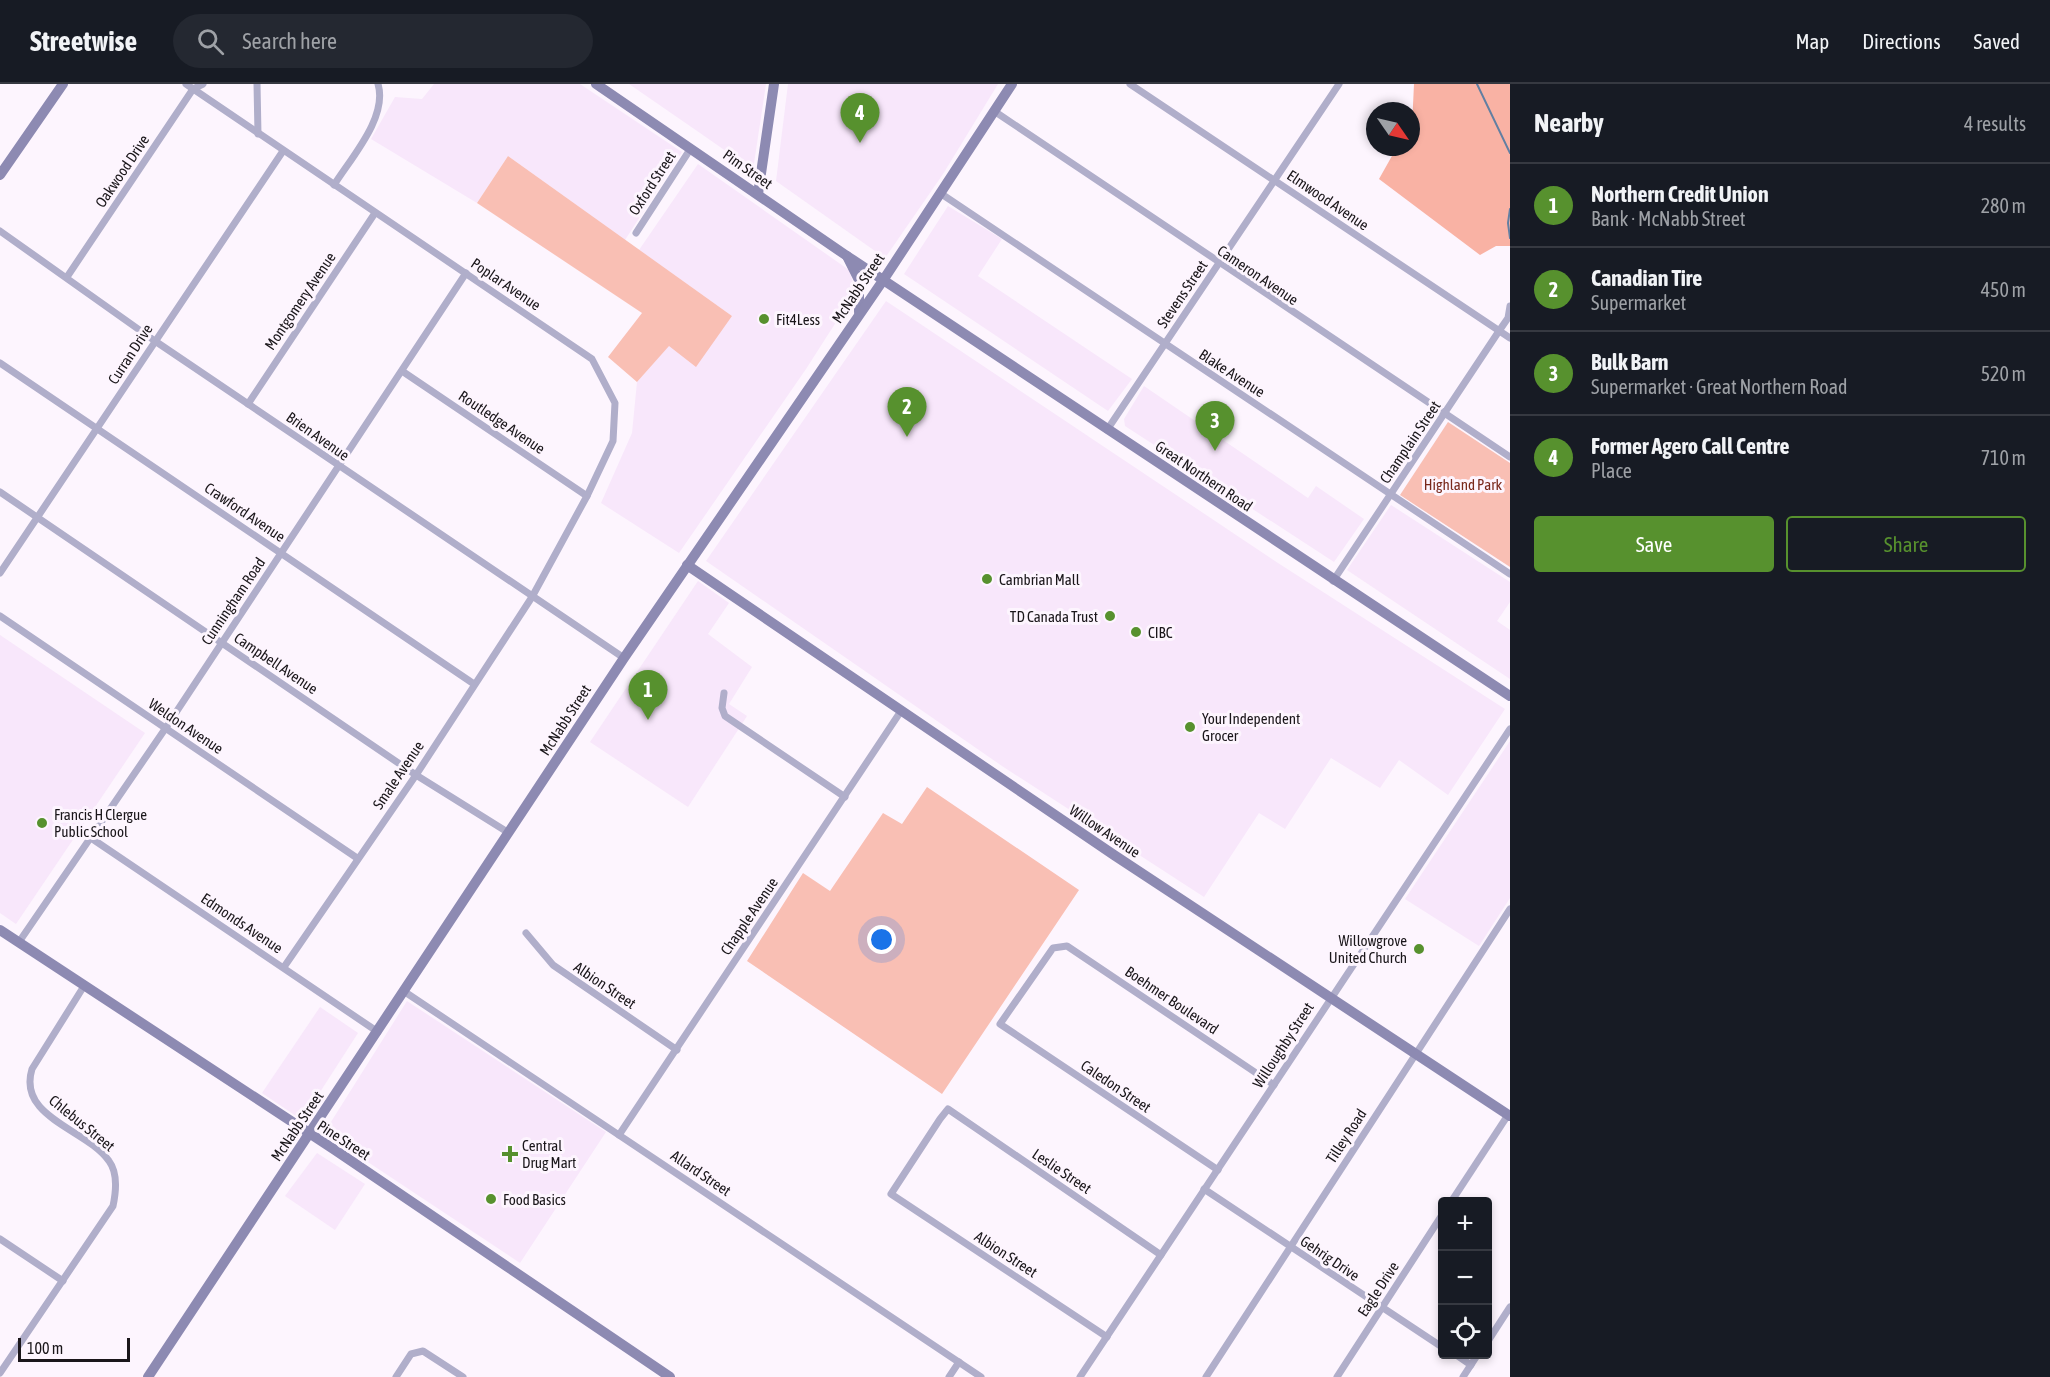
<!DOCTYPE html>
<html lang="en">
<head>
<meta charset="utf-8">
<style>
  body { margin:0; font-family:"Asap Condensed",sans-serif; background:#242831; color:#f1f3f6 }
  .controls { position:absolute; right:18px; bottom:18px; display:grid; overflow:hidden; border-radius:6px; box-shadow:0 3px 9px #0003 }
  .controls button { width:54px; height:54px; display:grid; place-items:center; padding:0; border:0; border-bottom:2px solid #363941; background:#171b24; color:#f1f3f6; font:30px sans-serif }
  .compass { position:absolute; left:1366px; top:18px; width:54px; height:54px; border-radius:50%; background:#171b24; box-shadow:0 3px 9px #0003; rotate:124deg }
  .scale { position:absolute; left:18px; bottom:15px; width:112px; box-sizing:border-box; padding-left:6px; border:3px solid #1a161a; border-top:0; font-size:16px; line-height:21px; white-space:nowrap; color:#1a161a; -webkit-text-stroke:4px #fdf5fe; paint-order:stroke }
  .you { position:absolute; left:882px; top:856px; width:21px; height:21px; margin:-15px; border:4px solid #fff; border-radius:50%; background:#1a73e8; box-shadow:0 0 0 9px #1a73e833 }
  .badge { display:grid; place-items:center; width:39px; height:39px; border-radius:50%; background:#57912e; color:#fff; font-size:20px; font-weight:700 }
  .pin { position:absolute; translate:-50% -50px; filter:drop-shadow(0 2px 3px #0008) }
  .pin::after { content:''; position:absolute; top:32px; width:21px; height:18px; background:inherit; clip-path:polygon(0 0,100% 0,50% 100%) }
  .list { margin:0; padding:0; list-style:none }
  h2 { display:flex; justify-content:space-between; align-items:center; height:78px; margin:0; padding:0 24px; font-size:26px }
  h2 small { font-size:20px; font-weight:400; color:#9ea1a6 }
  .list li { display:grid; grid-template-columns:39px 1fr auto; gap:18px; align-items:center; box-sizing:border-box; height:84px; padding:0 24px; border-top:2px solid #363941 }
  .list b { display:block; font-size:22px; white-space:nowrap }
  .list p { margin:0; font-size:20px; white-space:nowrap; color:#9ea1a6 }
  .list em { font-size:20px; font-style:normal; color:#9ea1a6 }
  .actions { display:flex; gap:12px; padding:18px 24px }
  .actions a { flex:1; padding:14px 0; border:2px solid #57912e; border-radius:6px; text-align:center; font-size:21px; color:#57912e }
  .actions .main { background:#57912e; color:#fff }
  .icon { flex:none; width:33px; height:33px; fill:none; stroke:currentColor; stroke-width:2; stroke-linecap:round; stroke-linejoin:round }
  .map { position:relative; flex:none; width:1510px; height:1293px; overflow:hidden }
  header { display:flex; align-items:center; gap:36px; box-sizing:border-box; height:84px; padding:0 30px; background:#171b24; border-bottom:2px solid #363941 }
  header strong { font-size:28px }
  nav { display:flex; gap:33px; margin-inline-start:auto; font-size:21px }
  .search { width:420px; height:54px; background:#242831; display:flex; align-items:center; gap:15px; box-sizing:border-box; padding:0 21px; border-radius:33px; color:#9ea1a6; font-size:22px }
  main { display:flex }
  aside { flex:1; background:#171b24 }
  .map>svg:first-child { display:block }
</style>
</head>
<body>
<header>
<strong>Streetwise</strong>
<div class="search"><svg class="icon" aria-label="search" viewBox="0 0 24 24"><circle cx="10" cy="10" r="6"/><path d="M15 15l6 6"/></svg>Search here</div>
<nav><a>Map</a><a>Directions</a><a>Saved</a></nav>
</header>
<main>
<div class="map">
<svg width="1510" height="1293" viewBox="0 0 1510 1293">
  <rect width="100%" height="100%" fill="#fdf5fe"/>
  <g fill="#f8e7fb">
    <polygon points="434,0 580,0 682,68 625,156 508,72 477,119 371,55 395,13 422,15"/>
    <polygon points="629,0 766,0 753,86 700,49"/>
    <polygon points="788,0 998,0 943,90 885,174 776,97"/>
    <polygon points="698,80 849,186 856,207 806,285 679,469 601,419 632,349 637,298 669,261 732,232 639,166"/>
    <polygon points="948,122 1002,155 978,192 1132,295 1108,327 904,190"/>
    <polygon points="886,217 1278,479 1505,625 1448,711 1399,676 1380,704 1331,674 1285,745 1259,729 1204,813 1002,682 706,477"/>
    <polygon points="1144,302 1308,414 1316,402 1364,435 1334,478 1125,342 1124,335"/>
    <polygon points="1391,421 1510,498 1510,518 1497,537 1510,546 1510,595 1347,486"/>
    <polygon points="698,497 729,519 708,550 752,583 729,620 747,632 688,723 590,658"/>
    <polygon points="0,551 145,649 16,840 0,829"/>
    <polygon points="1510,657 1510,814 1479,862 1405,815"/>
    <polygon points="407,917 606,1048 520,1179 324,1049"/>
    <polygon points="320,923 358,949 302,1036 262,1009"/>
    <polygon points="317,1069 365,1100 335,1146 285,1112"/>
  </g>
  <g fill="#f9bfb4">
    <polygon points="508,72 732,232 696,283 669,262 637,298 608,273 642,229 477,119"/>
    <polygon points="1448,338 1510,379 1510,483 1400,411"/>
    <polygon points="927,703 1079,806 942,1010 747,877 803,789 830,807 883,729 902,740"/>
  </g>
  <polygon fill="#f9b2a4" points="1414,0 1510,0 1510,162 1496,162 1480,171 1379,95 1397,63 1411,63"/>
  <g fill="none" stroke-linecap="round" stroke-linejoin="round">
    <g stroke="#627fa2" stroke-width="2">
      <polyline points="1477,0 1510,69"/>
      <polyline points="1510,125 1508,139 1510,154"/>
    </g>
    <g stroke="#b0aeca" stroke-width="7">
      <polyline points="186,0 592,275 615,319 613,357 587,412 532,513 416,691 284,883"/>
      <polyline points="257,0 258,50"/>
      <polyline points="1130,0 1510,254"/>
      <polyline points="994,27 1510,373"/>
      <path d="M 334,101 C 351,74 388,33 378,0"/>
      <polyline points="940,109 1510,490"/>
      <polyline points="0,147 155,257 624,574"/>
      <polyline points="636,149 691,64"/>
      <polyline points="67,193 193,5 203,0"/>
      <polyline points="0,279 474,600"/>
      <polyline points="402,287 587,412"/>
      <polyline points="248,320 375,129"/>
      <polyline points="1107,346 1339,0"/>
      <polyline points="0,408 416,691 509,749"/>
      <polyline points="0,489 283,67"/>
      <polyline points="1333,497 1499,247 1508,234 1510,222"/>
      <polyline points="0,532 357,774"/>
      <polyline points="724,609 722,624 725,632 845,713"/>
      <polyline points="91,754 378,948"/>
      <polyline points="526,849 553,881 677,966"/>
      <polyline points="19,858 165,645 466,189"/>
      <polyline points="405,908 981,1293"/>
      <polyline points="619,1051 901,627"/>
      <polyline points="1218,1086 1000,940 1053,864 1067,862 1274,1001"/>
      <polyline points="1204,1105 1442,1263"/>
      <polyline points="1451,1118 1508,1031"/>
      <polyline points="0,1155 63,1197"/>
      <polyline points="1107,1253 891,1110 940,1035 948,1025 1161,1171"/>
      <polyline points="1488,1257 1510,1223"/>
      <polyline points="1455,1270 1471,1281"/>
      <path d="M 0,1289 L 113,1122 C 116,1108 118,1089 109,1077 C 87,1045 17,1034 32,985 L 84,902"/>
      <polyline points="396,1293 411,1270 423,1267 463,1293"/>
      <polyline points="949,1293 959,1278"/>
      <polyline points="1080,1293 1510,645"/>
      <polyline points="1206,1293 1510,825"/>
      <polyline points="1337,1293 1442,1131"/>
      <polyline points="1463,1293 1478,1270"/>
    </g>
    <g stroke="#8d8ab2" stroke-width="10">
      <polyline points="596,0 847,172 1510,612"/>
      <polyline points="0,91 63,0"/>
      <polyline points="758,110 774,0"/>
      <polyline points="847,172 859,196 859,228"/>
      <polyline points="687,481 1114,771 1510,1032"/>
      <polyline points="0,846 335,1066 670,1293"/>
      <polyline points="148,1293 624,574 884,195 1012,0"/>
    </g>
  </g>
  <g fill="#57912e" stroke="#fdf5fe" stroke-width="2">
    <circle cx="764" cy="235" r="6"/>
    <circle cx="987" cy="495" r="6"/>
    <circle cx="1110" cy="532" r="6"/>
    <circle cx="1136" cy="548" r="6"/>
    <circle cx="1190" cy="643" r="6"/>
    <circle cx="42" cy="739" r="6"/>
    <circle cx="1419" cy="865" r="6"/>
    <path d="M507 1061h6v6h6v6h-6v6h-6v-6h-6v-6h6z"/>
    <circle cx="491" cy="1115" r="6"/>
  </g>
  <g text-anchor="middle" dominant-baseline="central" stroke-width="6" stroke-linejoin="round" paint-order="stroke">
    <g font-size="15" fill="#1a161a" stroke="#fdf5fe">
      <text transform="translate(748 85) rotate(35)">Pim Street</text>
      <text transform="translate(122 87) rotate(-56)">Oakwood Drive</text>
      <text transform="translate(652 99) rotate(-57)">Oxford Street</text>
      <text transform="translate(1328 116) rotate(34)">Elmwood Avenue</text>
      <text transform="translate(1258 191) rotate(34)">Cameron Avenue</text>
      <text transform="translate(506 200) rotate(34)">Poplar Avenue</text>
      <text transform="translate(858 204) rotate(-56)">McNabb Street</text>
      <text transform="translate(1182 210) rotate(-56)">Stevens Street</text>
      <text transform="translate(300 217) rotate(-56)">Montgomery Avenue</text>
      <text transform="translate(130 270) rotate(-57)">Curran Drive</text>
      <text transform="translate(1232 289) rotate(33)">Blake Avenue</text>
      <text transform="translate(502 338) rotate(34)">Routledge Avenue</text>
      <text transform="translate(318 352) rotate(35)">Brien Avenue</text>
      <text transform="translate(1410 358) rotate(-56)">Champlain Street</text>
      <text transform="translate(1204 392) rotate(34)">Great Northern Road</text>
      <text transform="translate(245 428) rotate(34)">Crawford Avenue</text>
      <text transform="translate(233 517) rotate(-56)">Cunningham Road</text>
      <text transform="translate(276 579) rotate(34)">Campbell Avenue</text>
      <text transform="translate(565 636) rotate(-57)">McNabb Street</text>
      <text transform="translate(186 642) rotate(34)">Weldon Avenue</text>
      <text transform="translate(398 691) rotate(-56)">Smale Avenue</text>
      <text transform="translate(1105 747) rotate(34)">Willow Avenue</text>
      <text transform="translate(749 832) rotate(-56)">Chapple Avenue</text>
      <text transform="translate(242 839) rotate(34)">Edmonds Avenue</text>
      <text transform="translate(605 901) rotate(34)">Albion Street</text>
      <text transform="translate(1172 916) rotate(34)">Boehmer Boulevard</text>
      <text transform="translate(1283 961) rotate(-57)">Willoughby Street</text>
      <text transform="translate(1116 1002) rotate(34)">Caledon Street</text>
      <text transform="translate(82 1039) rotate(39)">Chlebus Street</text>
      <text transform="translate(297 1042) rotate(-56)">McNabb Street</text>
      <text transform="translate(1346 1052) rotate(-57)">Tilley Road</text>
      <text transform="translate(344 1056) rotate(33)">Pine Street</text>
      <text transform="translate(1062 1087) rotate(34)">Leslie Street</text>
      <text transform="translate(701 1089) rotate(34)">Allard Street</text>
      <text transform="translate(1006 1170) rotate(33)">Albion Street</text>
      <text transform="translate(1330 1174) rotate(34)">Gehrig Drive</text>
      <text transform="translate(1378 1205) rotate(-57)">Eagle Drive</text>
    </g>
    <g font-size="15" fill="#1a161a" stroke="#fdf5fe" text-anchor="start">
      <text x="776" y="235">Fit4Less</text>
      <text x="999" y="495">Cambrian Mall</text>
      <text x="1098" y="532" text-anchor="end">TD Canada Trust</text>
      <text x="1148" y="548">CIBC</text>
      <text x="1202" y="634">Your Independent<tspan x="1202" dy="17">Grocer</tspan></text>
      <text x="54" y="730">Francis H Clergue<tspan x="54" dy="17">Public School</tspan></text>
      <text x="1407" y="856" text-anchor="end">Willowgrove<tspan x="1407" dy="17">United Church</tspan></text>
      <text x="522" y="1061">Central<tspan x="522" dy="17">Drug Mart</tspan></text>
      <text x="503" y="1115">Food Basics</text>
    </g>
    <g font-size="15" fill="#79281b" stroke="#fdf5fe">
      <text x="1463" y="400">Highland Park</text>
    </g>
  </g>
</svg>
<div class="controls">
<button>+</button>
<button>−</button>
<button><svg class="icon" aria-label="locate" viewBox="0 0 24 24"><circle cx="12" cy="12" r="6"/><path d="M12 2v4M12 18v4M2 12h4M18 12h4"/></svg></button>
</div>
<svg class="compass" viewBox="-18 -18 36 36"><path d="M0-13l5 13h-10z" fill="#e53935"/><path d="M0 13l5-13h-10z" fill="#9ea1a6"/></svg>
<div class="scale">100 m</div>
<div class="you"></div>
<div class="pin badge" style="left:648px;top:636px">1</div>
<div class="pin badge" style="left:907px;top:353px">2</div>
<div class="pin badge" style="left:1215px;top:367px">3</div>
<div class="pin badge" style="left:860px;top:59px">4</div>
</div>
<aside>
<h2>Nearby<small>4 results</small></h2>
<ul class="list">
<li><span class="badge">1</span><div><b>Northern Credit Union</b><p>Bank · McNabb Street</p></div><em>280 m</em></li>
<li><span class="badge">2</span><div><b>Canadian Tire</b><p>Supermarket</p></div><em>450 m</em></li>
<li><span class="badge">3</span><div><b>Bulk Barn</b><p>Supermarket · Great Northern Road</p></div><em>520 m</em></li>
<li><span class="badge">4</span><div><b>Former Agero Call Centre</b><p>Place</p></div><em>710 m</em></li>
</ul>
<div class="actions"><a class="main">Save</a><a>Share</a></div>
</aside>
</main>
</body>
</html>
